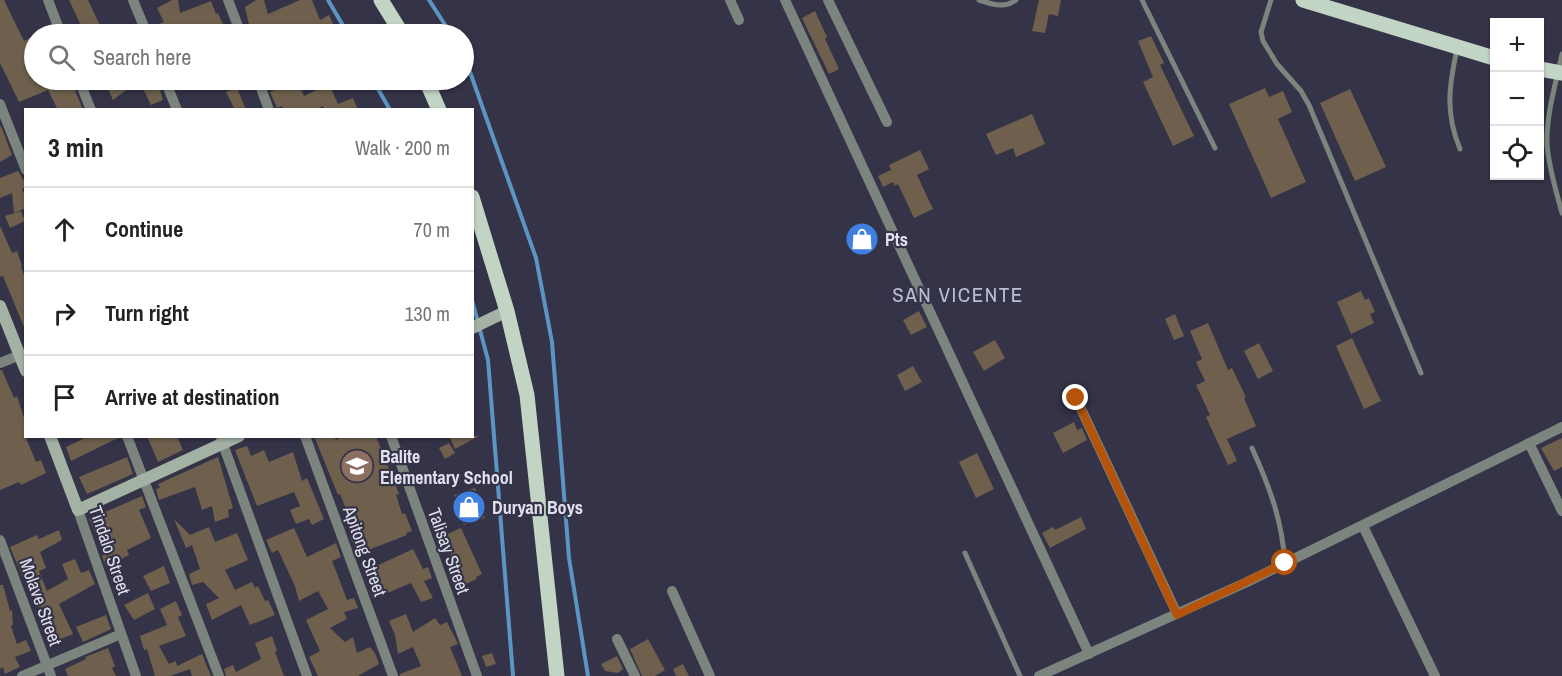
<!DOCTYPE html>
<html lang="en">
<head>
<meta charset="utf-8">
<style>
  body { margin:0; font-family:"Archivo Narrow",sans-serif; background:#f2f2f2; color:#222 }
  .controls { position:absolute; right:18px; top:18px; display:grid; overflow:hidden; border-radius:0px; box-shadow:0 2px 4px #0004 }
  .controls button { width:54px; height:54px; display:grid; place-items:center; padding:0; border:0; border-bottom:2px solid #e0e0e0; background:#fff; color:#222; font:30px sans-serif }
  .stop { position:absolute; width:18px; height:18px; margin:-14px; border:4px solid #b45309; border-radius:50%; background:#fff }
  .stop.end { background:#b45309; border-color:#fff; box-shadow:0 2px 6px #0008 }
  .list { margin:0; padding:0; list-style:none }
  h2 { display:flex; justify-content:space-between; align-items:center; height:78px; margin:0; padding:0 24px; font-size:26px }
  h2 small { font-size:20px; font-weight:400; color:#767676 }
  .list li { display:grid; grid-template-columns:39px 1fr auto; gap:18px; align-items:center; box-sizing:border-box; height:84px; padding:0 24px; border-top:2px solid #e0e0e0 }
  .list b { display:block; font-size:22px; white-space:nowrap }
  .list em { font-size:20px; font-style:normal; color:#767676 }
  .icon { flex:none; width:33px; height:33px; fill:none; stroke:currentColor; stroke-width:2; stroke-linecap:round; stroke-linejoin:round }
  .map { position:relative; flex:none; width:1562px; height:676px; overflow:hidden }
  .search { position:absolute; background:#fff; box-shadow:0 2px 4px #0004; left:24px; top:24px; width:450px; height:66px; display:flex; align-items:center; gap:15px; box-sizing:border-box; padding:0 21px; border-radius:33px; color:#767676; font-size:22px }
  .panel { position:absolute; background:#fff; box-shadow:0 2px 4px #0004; left:24px; top:108px; width:450px; height:330px; border-radius:0px }
  .map>svg:first-child { display:block }
</style>
</head>
<body>
<div class="map">
<svg width="1562" height="676" viewBox="0 0 1562 676">
  <rect width="100%" height="100%" fill="#343347"/>
  <g fill="none" stroke-linecap="round" stroke-linejoin="round">
    <g stroke="#5c95c3" stroke-width="4">
      <polyline points="328,0 348,34"/>
      <polyline points="429,0 451,34"/>
      <polyline points="464,55 536,258 552,342 569,558 588,676"/>
      <polyline points="373,80 390,110"/>
      <polyline points="472,300 488,360 513,676"/>
    </g>
  </g>
  <g fill="#6e604c">
    <polygon points="0,0 4,0 24,41 34,36 34,80 71,80 83,110 58,110 48,90 19,102 0,63"/>
    <polygon points="69,0 88,0 104,34 85,34"/>
    <polygon points="172,0 178,0 180,13 211,1 216,14 218,13 227,34 163,34 159,24 164,22 157,8"/>
    <polygon points="256,0 264,0 268,14 300,0 312,0 320,20 329,15 333,24 317,34 298,34 296,29 284,34 251,34 245,7"/>
    <polygon points="1039,0 1061,0 1058,16 1049,14 1045,33 1032,31"/>
    <polygon points="815,11 827,37 825,39 839,69 829,74 802,18"/>
    <polygon points="1151,36 1164,63 1160,65 1194,136 1173,146 1143,82 1153,77 1138,41"/>
    <polygon points="104,80 157,80 163,100 151,105 142,86 131,90 130,87 113,100"/>
    <polygon points="297,80 304,96 329,84 338,104 353,98 358,110 325,110 323,106 316,110 284,110 282,106 277,108 270,92"/>
    <polygon points="237,88 246,110 235,110 226,92"/>
    <polygon points="1265,88 1269,97 1283,91 1292,112 1278,119 1306,182 1271,198 1229,104"/>
    <polygon points="1350,89 1386,167 1355,181 1320,103"/>
    <polygon points="1032,114 1045,144 1016,157 1013,148 996,155 986,134"/>
    <polygon points="1,126 12,155 0,162 0,127"/>
    <polygon points="920,150 929,169 917,175 933,209 914,218 898,184 895,186 893,182 883,187 878,176 891,170 889,165"/>
    <polygon points="18,171 26,184 26,187 22,189 26,197 26,208 14,213 12,193 0,198 0,178"/>
    <polygon points="21,211 25,221 10,228 5,216"/>
    <polygon points="0,226 12,253 17,251 22,266 21,267 26,280 26,332 3,276 0,277"/>
    <polygon points="1361,291 1365,300 1369,298 1375,312 1370,314 1374,323 1351,334 1337,302"/>
    <polygon points="919,311 927,327 911,335 903,320"/>
    <polygon points="1175,314 1184,336 1174,340 1165,319"/>
    <polygon points="1208,323 1228,370 1232,368 1246,397 1244,398 1256,426 1227,439 1237,461 1228,465 1206,417 1210,415 1196,385 1205,381 1196,362 1202,359 1190,331"/>
    <polygon points="1352,338 1381,401 1364,409 1336,346"/>
    <polygon points="995,340 1005,358 984,371 973,352"/>
    <polygon points="1259,343 1273,371 1258,379 1244,351"/>
    <polygon points="913,366 922,382 905,391 897,375"/>
    <polygon points="0,370 2,370 14,398 17,396 26,424 26,438 36,462 41,460 46,473 21,485 19,482 0,490"/>
    <polygon points="1074,422 1077,430 1082,428 1087,440 1063,453 1053,433"/>
    <polygon points="89,436 120,436 120,437 71,461 66,447"/>
    <polygon points="147,436 177,436 183,450 158,462"/>
    <polygon points="314,436 334,436 336,440 344,436 376,436 399,494 396,495 402,514 405,513 412,531 406,533 407,535 358,554 350,537 359,533 352,516 349,517 340,494 338,495"/>
    <polygon points="449,436 479,436 455,449"/>
    <polygon points="1562,438 1562,467 1554,471 1541,448"/>
    <polygon points="449,443 455,453 445,459 439,448"/>
    <polygon points="247,446 251,456 264,450 269,462 293,452 302,481 307,478 324,519 312,525 309,519 296,524 290,510 300,506 294,492 257,506 235,450"/>
    <polygon points="977,453 994,489 976,498 959,462"/>
    <polygon points="127,457 133,474 87,494 79,477"/>
    <polygon points="218,457 233,508 228,510 229,517 215,522 212,506 202,510 195,487 159,500 156,489 160,488 158,484"/>
    <polygon points="475,488 485,518 464,525 454,495"/>
    <polygon points="142,496 146,507 139,510 151,538 127,550 129,555 106,567 102,556 105,554 89,519"/>
    <polygon points="1081,517 1086,529 1050,548 1042,533 1053,527 1055,530"/>
    <polygon points="174,519 190,535 209,527 215,542 237,533 248,560 225,570 235,590 252,582 255,588 258,586 265,601 268,600 275,615 250,625 241,605 212,620 206,604 219,598 203,582 192,585 189,574 200,569 192,545 186,548"/>
    <polygon points="294,528 307,557 336,543 341,557 332,561 336,571 347,600 354,598 358,608 344,612 347,619 330,628 345,642 353,637 357,653 370,647 375,653 379,664 358,676 318,676 309,657 320,651 306,620 328,609 318,591 299,601 295,586 278,550 272,553 266,540"/>
    <polygon points="461,528 482,574 476,577 477,579 461,586 461,582 454,586 448,570 455,567 445,535"/>
    <polygon points="59,530 62,540 40,552 46,568 39,571 47,591 68,579 62,564 75,559 81,573 89,570 95,584 59,604 73,634 56,641 50,624 35,600 36,600 28,576 23,578 10,547 37,535 39,539"/>
    <polygon points="413,549 423,569 428,567 432,578 424,581 433,598 421,602 411,583 373,599 370,588 376,585 370,569"/>
    <polygon points="164,566 170,583 151,591 143,576"/>
    <polygon points="0,585 3,585 10,611 12,610 13,625 11,626 17,644 26,640 31,651 15,657 20,667 5,674 3,667 0,669"/>
    <polygon points="148,593 155,609 134,620 124,605"/>
    <polygon points="176,601 182,615 178,617 186,636 159,646 169,664 176,661 177,666 202,654 211,676 192,676 190,669 170,676 155,676 147,649 144,650 140,636 167,625 160,609"/>
    <polygon points="406,614 413,632 435,618 440,625 447,622 458,644 450,647 462,676 400,676 400,674 421,666 413,647 398,654 395,635 389,621"/>
    <polygon points="106,615 111,629 83,642 76,627"/>
    <polygon points="272,636 277,651 275,652 284,676 226,676 224,669 233,665 236,672 261,659 255,643"/>
    <polygon points="648,639 665,670 655,676 642,676 630,649"/>
    <polygon points="108,648 115,666 112,668 116,676 68,676 65,669 86,659 85,657"/>
    <polygon points="492,653 496,664 486,667 482,656"/>
    <polygon points="617,656 623,669 618,673 605,671 601,664"/>
    <polygon points="683,664 689,676 676,676 673,669"/>
  </g>
  <g fill="none" stroke-linecap="round" stroke-linejoin="round">
    <g stroke="#7c857d" stroke-width="5">
      <path d="M 979,0 C 992,4 1004,9 1016,0"/>
      <polyline points="1142,0 1215,148"/>
      <polyline points="1271,0 1261,32 1263,41 1277,64 1301,91 1309,105 1421,373"/>
      <path d="M 1457,49 C 1449,86 1445,113 1460,149"/>
      <path d="M 1562,54 C 1556,83 1546,115 1547,145 C 1549,168 1556,191 1562,213"/>
      <path d="M 1252,448 C 1270,488 1282,520 1285,563"/>
      <polyline points="965,553 1020,676"/>
    </g>
    <g stroke="#7c857d" stroke-width="10">
      <polyline points="48,0 61,34"/>
      <polyline points="133,0 147,34"/>
      <polyline points="228,0 241,34"/>
      <polyline points="730,0 739,20"/>
      <polyline points="785,0 1089,654"/>
      <polyline points="828,0 887,122"/>
      <polyline points="79,80 91,110"/>
      <polyline points="165,80 177,110"/>
      <polyline points="258,80 269,110"/>
      <polyline points="0,104 26,170"/>
      <polyline points="0,363 20,355"/>
      <polyline points="1076,398 1177,614"/>
      <polyline points="127,436 219,676"/>
      <polyline points="220,436 307,676"/>
      <polyline points="305,436 393,676"/>
      <polyline points="391,436 477,676"/>
      <polyline points="1529,443 1562,511"/>
      <polyline points="78,510 136,676"/>
      <polyline points="1363,526 1435,676"/>
      <polyline points="0,540 51,676"/>
      <polyline points="672,591 710,676"/>
      <polyline points="617,639 635,676"/>
      <polyline points="22,676 121,634"/>
      <polyline points="1039,676 1247,582 1562,427"/>
    </g>
    <g stroke="#a3b2a5" stroke-width="12">
      <polyline points="0,306 26,371"/>
      <polyline points="472,328 507,311"/>
      <polyline points="50,436 78,510 239,436"/>
    </g>
    <g stroke="#c2d4c4" stroke-width="15">
      <polyline points="381,0 402,34"/>
      <polyline points="1303,0 1494,58"/>
      <polyline points="1540,69 1562,73"/>
      <polyline points="426,80 439,110"/>
      <polyline points="472,197 507,311 527,395 557,676"/>
    </g>
  </g>
  <g fill="none" stroke-linecap="round" stroke-linejoin="round">
    <polyline stroke="#b45309" stroke-width="8" points="1076,398 1177,615 1285,563"/>
  </g>
  <defs>
    <g id="shop-disc" transform="scale(1.725)"><circle r="9.5" fill="#3f7fe0" stroke="#343347"/><path d="M-5-2.5h2.3a2.7 3.5 0 0 1 5.4 0H5L5.5 6h-11ZM-1.5-2.5h3a1.5 2.3 0 0 0-3 0Z" fill="#fff"/></g>
    <g id="school-disc" transform="scale(1.725)"><circle r="9.5" fill="#8d6e63" stroke="#343347"/><path d="M0-5L7-2L0 1L-7-2ZM-4 1L0 2.5L4 1V4Q0 6-4 4Z" fill="#fff"/></g>
  </defs>
  <g fill-rule="evenodd">
    <use href="#shop-disc" x="862" y="239"/>
    <use href="#school-disc" x="357" y="466"/>
    <use href="#shop-disc" x="469" y="507"/>
  </g>
  <g text-anchor="middle" dominant-baseline="central" stroke-width="4.5" stroke-linejoin="round" paint-order="stroke">
    <g font-size="18" font-weight="bold" fill="#e1e1ee" stroke="#343347" text-anchor="start">
      <text x="885" y="239">Pts</text>
      <text x="380" y="456">Balite<tspan x="380" dy="21">Elementary School</tspan></text>
      <text x="492" y="507">Duryan Boys</text>
    </g>
    <g font-size="18" fill="#e1e1ee" stroke="#343347">
      <text transform="translate(110 550) rotate(71)">Tindalo Street</text>
      <text transform="translate(365 551) rotate(70)">Apitong Street</text>
      <text transform="translate(449 551) rotate(70)">Talisay Street</text>
      <text transform="translate(41 602) rotate(70)">Molave Street</text>
    </g>
    <g font-size="21" letter-spacing="1.5" fill="#bdbdd6" stroke="#343347">
      <text x="958" y="294">SAN VICENTE</text>
    </g>
  </g>
</svg>
<div class="controls">
<button>+</button>
<button>−</button>
<button><svg class="icon" aria-label="locate" viewBox="0 0 24 24"><circle cx="12" cy="12" r="6"/><path d="M12 2v4M12 18v4M2 12h4M18 12h4"/></svg></button>
</div>
<div class="stop" style="left:1285px;top:563px"></div>
<div class="stop end" style="left:1076px;top:398px"></div>
<div class="search"><svg class="icon" aria-label="search" viewBox="0 0 24 24"><circle cx="10" cy="10" r="6"/><path d="M15 15l6 6"/></svg>Search here</div>
<section class="panel">
<h2>3 min<small>Walk · 200 m</small></h2>
<ul class="list">
<li><svg class="icon" aria-label="ahead" viewBox="0 0 24 24"><path d="M12 20V5M6 11l6-6 6 6"/></svg><div><b>Continue</b></div><em>70 m</em></li>
<li><svg class="icon" aria-label="right" viewBox="0 0 24 24"><path d="M7 20v-9h11M14 6l5 5-5 5"/></svg><div><b>Turn right</b></div><em>130 m</em></li>
<li><svg class="icon" aria-label="arrive" viewBox="0 0 24 24"><path d="M6 21V4h12l-3 4 3 4H6"/></svg><div><b>Arrive at destination</b></div></li>
</ul>
</section>
</div>
</body>
</html>
